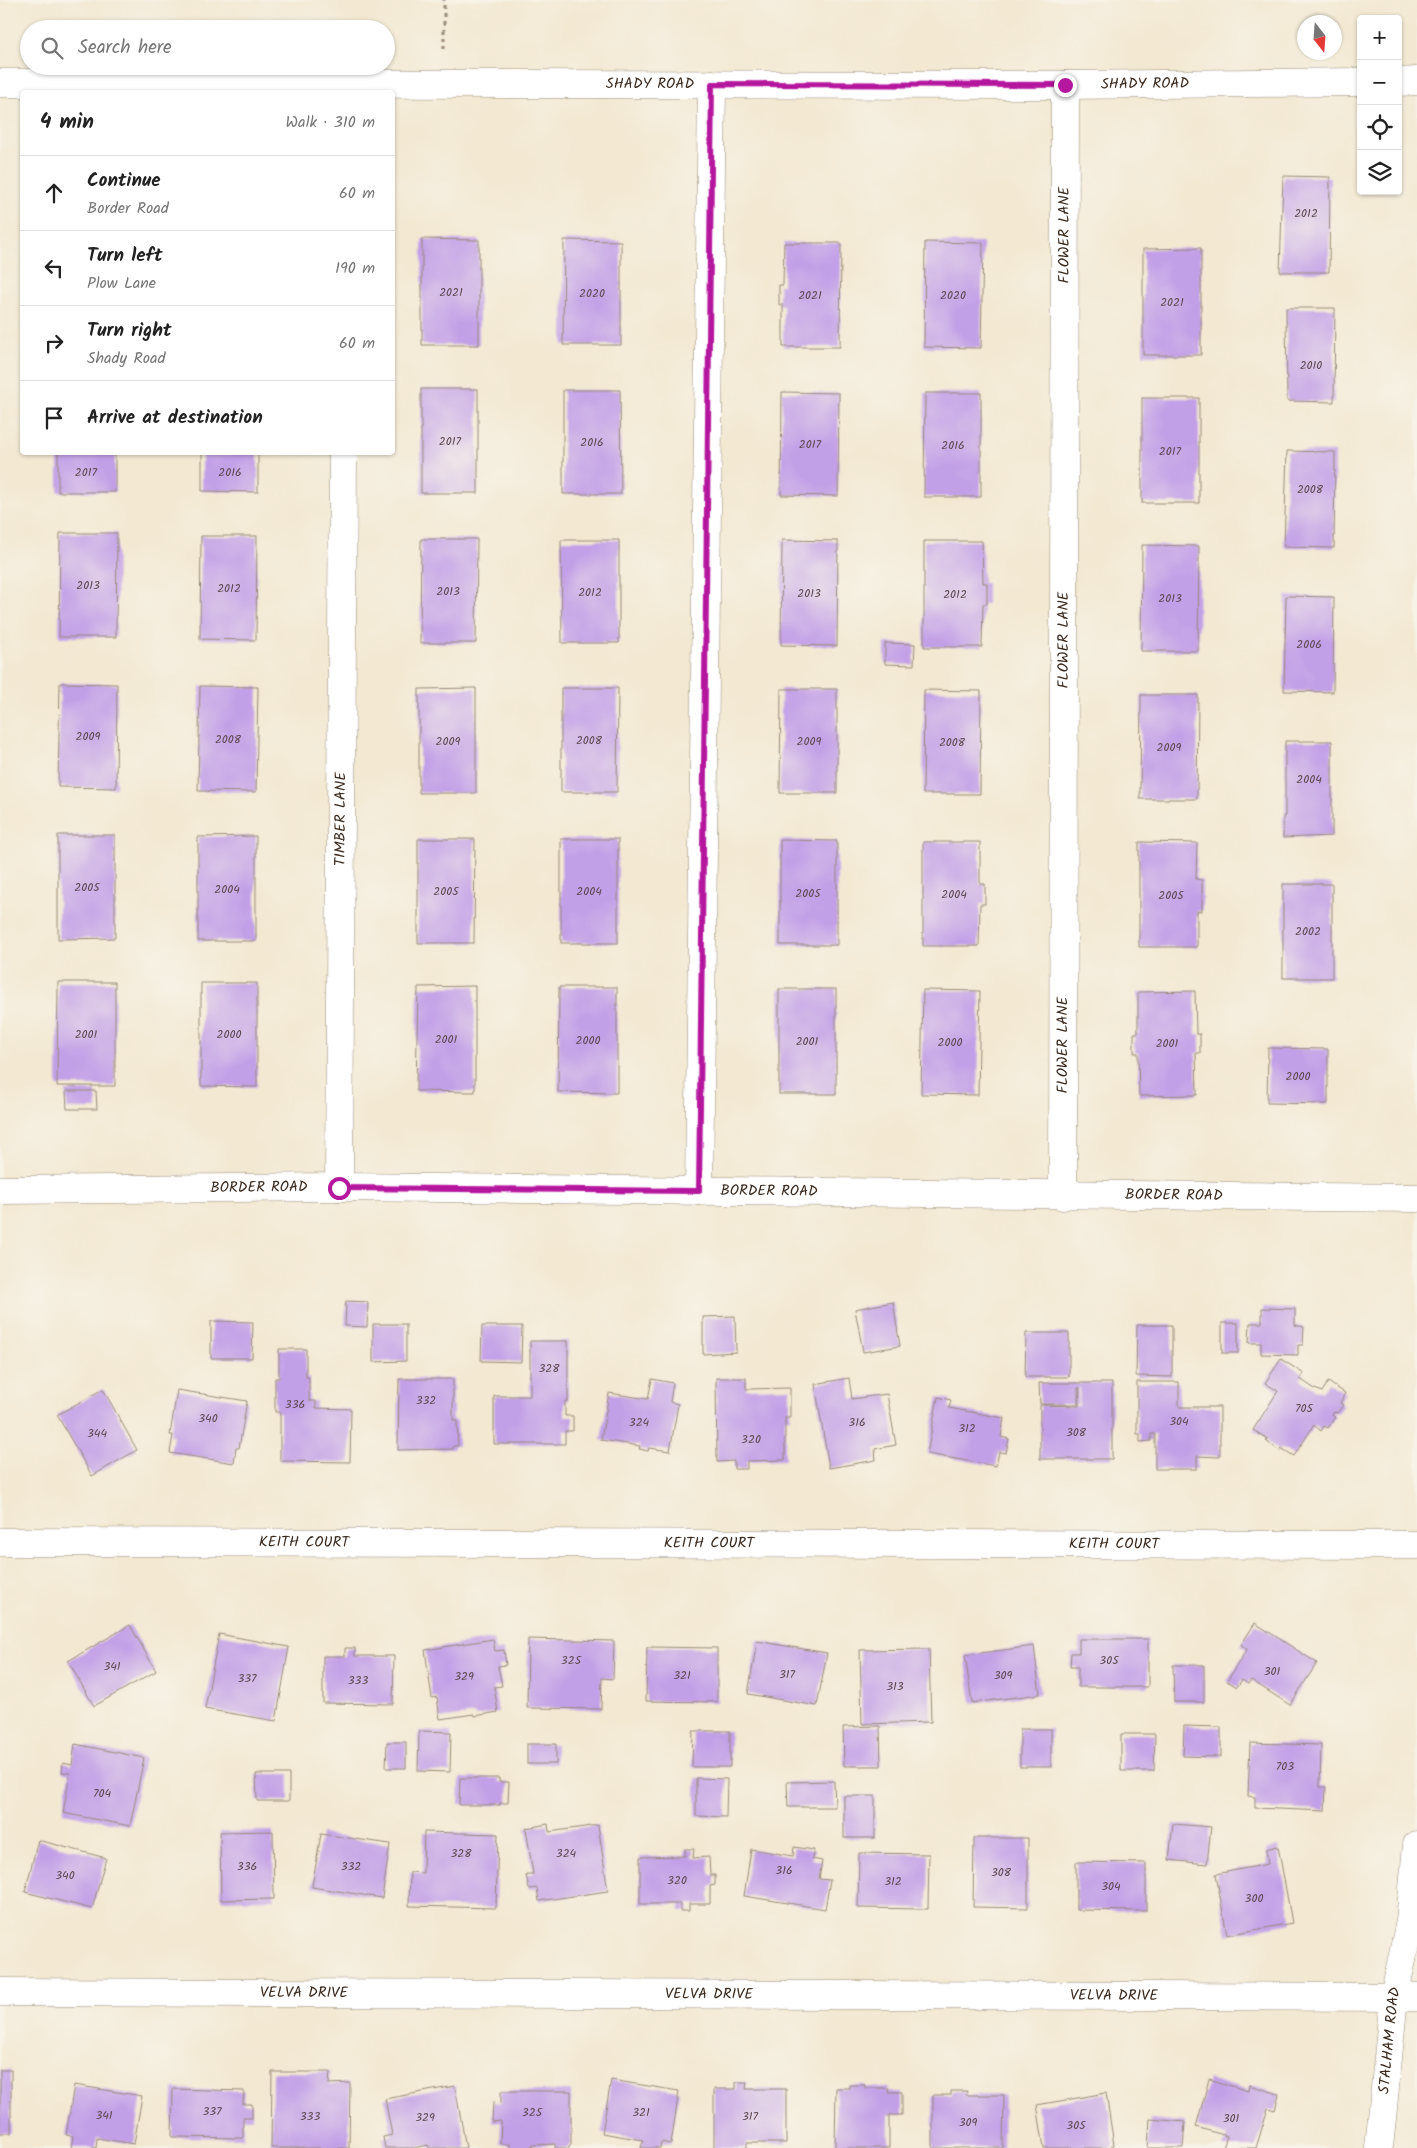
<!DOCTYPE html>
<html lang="en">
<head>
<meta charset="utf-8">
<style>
  body { margin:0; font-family:Kalam,sans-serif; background:#f2f2f2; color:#222 }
  .controls { position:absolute; right:15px; top:15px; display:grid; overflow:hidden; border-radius:5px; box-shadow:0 1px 4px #0004 }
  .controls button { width:45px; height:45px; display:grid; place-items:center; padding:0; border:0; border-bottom:1px solid #e0e0e0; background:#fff; color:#222; font:25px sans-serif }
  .compass { position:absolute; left:1297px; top:15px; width:45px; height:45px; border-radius:50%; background:#fff; box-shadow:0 1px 4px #0004; rotate:163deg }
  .stop { position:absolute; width:15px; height:15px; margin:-11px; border:4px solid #b5179e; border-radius:50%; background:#fff }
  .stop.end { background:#b5179e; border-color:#fff; box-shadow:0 1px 5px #0008 }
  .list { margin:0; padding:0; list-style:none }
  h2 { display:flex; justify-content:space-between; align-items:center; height:65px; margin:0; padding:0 20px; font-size:21px }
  h2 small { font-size:16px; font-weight:400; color:#767676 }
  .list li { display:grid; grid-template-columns:32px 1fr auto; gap:15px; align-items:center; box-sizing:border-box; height:75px; padding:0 20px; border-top:1px solid #e0e0e0 }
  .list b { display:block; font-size:19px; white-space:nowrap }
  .list p { margin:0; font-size:16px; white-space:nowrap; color:#767676 }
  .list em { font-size:16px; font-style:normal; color:#767676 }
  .icon { flex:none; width:28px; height:28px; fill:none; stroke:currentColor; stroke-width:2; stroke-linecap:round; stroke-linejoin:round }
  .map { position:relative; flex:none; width:1417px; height:2148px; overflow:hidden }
  .search { position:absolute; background:#fff; box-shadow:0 1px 4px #0004; left:20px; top:20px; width:375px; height:55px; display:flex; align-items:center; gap:12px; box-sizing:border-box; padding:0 18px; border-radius:28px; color:#767676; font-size:19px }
  .panel { position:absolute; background:#fff; box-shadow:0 1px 4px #0004; left:20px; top:90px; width:375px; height:365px; border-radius:5px }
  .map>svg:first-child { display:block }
</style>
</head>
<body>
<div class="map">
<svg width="1417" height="2148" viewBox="0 0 1417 2148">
  <rect width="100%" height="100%" fill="#f7f3e8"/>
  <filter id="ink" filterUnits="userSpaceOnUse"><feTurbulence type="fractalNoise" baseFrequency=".02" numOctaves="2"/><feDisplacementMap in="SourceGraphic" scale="10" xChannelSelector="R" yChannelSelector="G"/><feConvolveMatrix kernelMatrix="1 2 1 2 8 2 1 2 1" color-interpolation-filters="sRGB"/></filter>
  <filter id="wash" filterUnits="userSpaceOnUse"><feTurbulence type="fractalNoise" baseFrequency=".0096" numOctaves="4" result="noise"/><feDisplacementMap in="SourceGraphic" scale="20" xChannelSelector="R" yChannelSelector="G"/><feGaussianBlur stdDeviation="1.12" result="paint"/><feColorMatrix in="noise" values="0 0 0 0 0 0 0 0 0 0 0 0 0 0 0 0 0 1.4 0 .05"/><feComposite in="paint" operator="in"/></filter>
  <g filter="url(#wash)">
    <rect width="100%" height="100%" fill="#f3e8d2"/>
    <g id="blocks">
      <g fill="#c2a0e7">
        <polygon points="1283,176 1330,177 1329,272 1280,272"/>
        <polygon points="422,239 479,240 479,345 422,345"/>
        <polygon points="564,240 621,241 621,345 563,345"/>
        <polygon points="925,242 983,243 981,348 924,347"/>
        <polygon points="784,243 841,243 840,347 783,347 783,305 779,305 779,285 783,285"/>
        <polygon points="1201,248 1201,355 1143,355 1143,249"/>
        <polygon points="1286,308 1335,308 1334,402 1287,401"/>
        <rect x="421" y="389" width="57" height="104"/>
        <polygon points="563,390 620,390 621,494 563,494"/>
        <polygon points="782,392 839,393 838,496 781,495"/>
        <polygon points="925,393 981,393 981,497 924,497"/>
        <rect x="1142" y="398" width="57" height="105"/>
        <polygon points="1287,451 1335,452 1334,548 1284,547"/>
        <rect x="58" y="452" width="57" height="40"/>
        <polygon points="202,452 258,452 258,492 202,491"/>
        <polygon points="60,533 117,533 116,637 59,637"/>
        <polygon points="201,536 257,536 256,640 200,639"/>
        <polygon points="421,539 477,539 476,643 420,643"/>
        <polygon points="561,540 619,540 619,643 562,643"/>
        <polygon points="782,540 838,541 837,646 781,645"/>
        <polygon points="924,541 982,541 983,583 987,583 987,604 983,604 982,647 924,647"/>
        <polygon points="1142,545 1199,546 1198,651 1141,651"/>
        <polygon points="1286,596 1334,597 1333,692 1284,691"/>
        <polygon points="885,643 915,644 914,665 885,664"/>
        <polygon points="60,683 117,684 116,788 58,787"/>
        <polygon points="200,686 258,687 256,792 198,791"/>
        <polygon points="476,688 476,793 419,793 419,689"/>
        <polygon points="561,688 618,688 617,792 561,792"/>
        <polygon points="781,689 837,689 837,793 780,793"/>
        <polygon points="924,690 981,691 980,794 923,794"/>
        <polygon points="1141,695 1198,695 1197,799 1140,799"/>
        <polygon points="1285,741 1332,741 1332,836 1283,838 1283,816 1285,816"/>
        <polygon points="58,835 115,835 115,938 58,939"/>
        <polygon points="256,836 256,941 198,941 198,837"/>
        <polygon points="418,839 475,839 474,943 418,943"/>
        <rect x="561" y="839" width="57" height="104"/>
        <polygon points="780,840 837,841 837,945 780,945"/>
        <polygon points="923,842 980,842 980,884 985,884 985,904 980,904 979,946 923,946"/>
        <polygon points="1139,842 1197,843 1196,879 1202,880 1202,911 1197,911 1197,947 1139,947"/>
        <rect x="1283" y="884" width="49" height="94"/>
        <polygon points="58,982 115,982 115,1086 57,1086"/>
        <polygon points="201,983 257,983 257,1087 201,1086"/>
        <polygon points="475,986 475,1092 416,1091 418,987"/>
        <polygon points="559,987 617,987 617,1093 558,1092"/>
        <rect x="779" y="989" width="57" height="105"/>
        <polygon points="923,990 980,991 978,1095 921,1094"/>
        <polygon points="1195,991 1196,1034 1200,1034 1200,1053 1196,1053 1197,1095 1139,1096 1138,1053 1134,1053 1134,1033 1138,1033 1138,992"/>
        <polygon points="1268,1048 1328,1049 1328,1104 1267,1103"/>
        <polygon points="66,1091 96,1091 97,1109 67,1109"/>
        <polygon points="346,1301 368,1302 367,1327 345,1326"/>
        <polygon points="893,1302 900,1346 863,1352 855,1309"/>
        <polygon points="1262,1308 1295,1309 1295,1325 1304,1327 1303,1345 1298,1345 1298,1355 1261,1354 1261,1343 1249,1343 1250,1323 1262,1323"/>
        <polygon points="735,1316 736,1352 703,1354 703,1317"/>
        <polygon points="211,1321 253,1322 252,1358 211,1358"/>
        <rect x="1222" y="1323" width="16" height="30"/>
        <polygon points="373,1324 406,1324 406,1361 373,1362"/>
        <polygon points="1137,1325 1172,1325 1172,1377 1136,1376"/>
        <polygon points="482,1326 522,1326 521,1362 481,1361"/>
        <polygon points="1026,1333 1069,1333 1069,1377 1025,1377"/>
        <polygon points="530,1341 568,1341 568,1401 565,1401 565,1416 573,1416 573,1431 565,1431 565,1444 494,1444 494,1396 530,1396"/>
        <polygon points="279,1349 306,1349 306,1377 309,1377 309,1401 316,1401 316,1408 351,1409 350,1462 280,1461 280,1412 275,1412 275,1378 279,1378"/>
        <polygon points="1281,1359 1304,1374 1300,1379 1315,1389 1322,1392 1328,1382 1345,1393 1340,1403 1343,1405 1337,1413 1334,1412 1332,1415 1335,1417 1328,1428 1324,1426 1321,1431 1314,1425 1294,1456 1281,1448 1280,1451 1266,1441 1268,1439 1253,1430 1278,1391 1265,1383"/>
        <polygon points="716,1378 746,1378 746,1389 790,1388 790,1418 785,1418 785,1460 747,1461 747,1469 734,1469 734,1461 717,1462"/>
        <polygon points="849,1378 852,1399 887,1394 896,1445 875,1449 876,1460 829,1468 815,1384"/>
        <polygon points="399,1379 453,1379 453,1420 457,1421 458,1446 453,1446 453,1449 398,1450"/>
        <polygon points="652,1379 673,1383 670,1402 678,1404 670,1451 649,1448 648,1451 639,1449 640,1446 601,1440 609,1393 648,1399"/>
        <polygon points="1137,1382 1179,1382 1179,1407 1220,1407 1220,1457 1197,1456 1197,1469 1155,1469 1155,1434 1151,1434 1151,1441 1140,1442 1140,1434 1137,1434"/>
        <polygon points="1039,1383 1112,1383 1112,1459 1040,1459 1040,1405 1079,1406 1080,1388 1078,1388 1078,1404 1040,1404"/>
        <polygon points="103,1389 137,1450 92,1476 57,1415"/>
        <polygon points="177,1390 247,1401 239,1448 236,1448 234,1463 170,1453 173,1435 170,1435"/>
        <polygon points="938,1397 951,1400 949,1408 1004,1418 1001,1437 1009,1439 1006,1453 999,1452 996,1466 927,1454"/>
        <polygon points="1255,1623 1317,1663 1290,1705 1251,1680 1248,1684 1242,1680 1237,1687 1227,1681 1247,1649 1241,1645"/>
        <polygon points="130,1625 156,1671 94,1706 68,1661"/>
        <polygon points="219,1634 289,1647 276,1721 205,1709"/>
        <polygon points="493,1639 495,1651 504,1650 506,1665 498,1666 502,1686 494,1687 498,1712 475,1716 474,1714 440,1719 437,1697 432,1698 425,1650"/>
        <polygon points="528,1639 614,1641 613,1679 602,1678 601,1709 527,1708"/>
        <polygon points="1079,1639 1148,1639 1148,1687 1078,1687 1078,1667 1070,1667 1071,1653 1079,1653"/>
        <polygon points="757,1641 827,1653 817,1706 748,1694"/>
        <polygon points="1034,1646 1040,1694 972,1703 965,1655"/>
        <polygon points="647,1647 717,1648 717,1702 646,1701"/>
        <polygon points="345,1648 355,1648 355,1656 394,1656 393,1704 323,1703 323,1656 345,1656"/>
        <polygon points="929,1649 931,1722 862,1724 860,1650"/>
        <polygon points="1173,1665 1204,1665 1204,1702 1174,1702"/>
        <polygon points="880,1726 881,1766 844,1766 843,1727"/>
        <polygon points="1184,1726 1221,1727 1221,1757 1183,1756"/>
        <rect x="1020" y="1729" width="31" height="38"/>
        <polygon points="419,1731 451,1732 450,1772 418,1771"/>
        <polygon points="693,1731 730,1731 730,1767 692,1767"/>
        <polygon points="1121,1734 1155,1734 1154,1771 1121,1771"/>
        <polygon points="387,1742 406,1742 406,1768 386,1768"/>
        <polygon points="1250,1743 1321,1745 1320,1787 1326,1787 1325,1811 1255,1808 1255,1797 1248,1796"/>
        <polygon points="75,1744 144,1758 130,1826 63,1813 70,1773 62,1772 63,1763 72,1765"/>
        <rect x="527" y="1744" width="29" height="20"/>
        <polygon points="256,1774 289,1774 289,1801 257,1801"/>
        <polygon points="460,1778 499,1778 499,1782 509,1782 508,1803 500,1803 500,1805 459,1805"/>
        <polygon points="696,1778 727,1779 726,1817 696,1816"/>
        <polygon points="834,1781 835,1807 788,1807 787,1782"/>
        <rect x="844" y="1796" width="31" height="42"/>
        <polygon points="548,1824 549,1832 598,1825 608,1891 539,1901 537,1888 529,1889 526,1874 533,1874 526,1828"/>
        <polygon points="1173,1824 1211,1827 1207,1864 1169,1860"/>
        <polygon points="273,1831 274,1899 221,1900 220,1832"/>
        <polygon points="424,1832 498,1834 496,1908 409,1906 410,1872 423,1873"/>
        <polygon points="321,1834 390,1844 382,1898 312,1887"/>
        <polygon points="974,1838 1028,1838 1028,1908 973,1907"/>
        <polygon points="38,1840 106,1858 92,1909 25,1892"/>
        <polygon points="1278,1846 1292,1923 1227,1935 1216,1874 1268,1864 1266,1849"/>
        <polygon points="794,1847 814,1850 812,1859 822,1861 819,1879 830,1880 825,1909 744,1896 751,1849 793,1856"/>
        <polygon points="685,1849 694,1849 693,1858 709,1857 710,1875 715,1875 715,1885 710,1886 710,1904 689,1904 689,1911 680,1911 680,1904 640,1904 640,1857 685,1856"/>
        <polygon points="859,1853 929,1854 928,1909 858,1908"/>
        <polygon points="1076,1862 1146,1863 1146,1911 1076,1910"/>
        <rect x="0" y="2070" width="11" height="63"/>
        <polygon points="272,2072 330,2072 329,2084 350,2083 349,2148 271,2148"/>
        <polygon points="1209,2079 1248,2091 1249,2085 1279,2094 1275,2110 1268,2108 1256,2148 1223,2148 1227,2136 1196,2127"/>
        <polygon points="611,2080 679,2091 671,2144 661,2142 660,2148 641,2148 643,2140 602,2133"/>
        <polygon points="736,2082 747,2082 746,2089 786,2089 786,2143 747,2143 747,2148 714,2148 714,2089 736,2089"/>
        <polygon points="74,2085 142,2096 134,2144 97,2138 96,2148 71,2148 73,2136 66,2135"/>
        <polygon points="849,2085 865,2085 865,2088 889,2088 888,2092 902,2092 902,2115 889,2115 889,2148 835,2148 836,2088 849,2088"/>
        <polygon points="455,2086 466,2148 429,2148 428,2145 414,2148 385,2148 383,2137 392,2135 385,2099"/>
        <polygon points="173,2089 244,2091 243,2104 252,2104 252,2118 243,2118 243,2138 172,2137"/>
        <polygon points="501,2091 571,2091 571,2145 570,2145 569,2148 555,2148 555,2144 532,2145 532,2148 510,2148 510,2144 500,2144 501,2121 492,2122 493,2102 501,2103"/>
        <polygon points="951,2091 967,2091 966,2095 1004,2095 1003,2148 933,2148 933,2095 951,2095"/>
        <polygon points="1106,2093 1114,2145 1111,2146 1111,2148 1044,2148 1037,2105"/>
        <polygon points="1150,2119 1185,2122 1183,2148 1148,2148"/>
      </g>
    </g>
  </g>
  <g filter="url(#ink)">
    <use href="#blocks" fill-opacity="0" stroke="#978978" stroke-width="1"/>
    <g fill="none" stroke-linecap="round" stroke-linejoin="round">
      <g stroke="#978978" stroke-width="29">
        <g id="minor">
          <polyline points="1398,82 1417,81"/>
          <path id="s1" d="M 0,83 L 1065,85 L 1361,82"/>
          <path id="s2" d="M 339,1187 L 343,452"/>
          <path id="s3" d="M 0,1190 L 339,1187 L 1417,1198"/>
          <polyline points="699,1191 712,84"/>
          <path id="s4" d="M 1063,1196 L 1065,85"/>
          <path id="s5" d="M 0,1542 L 1417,1545"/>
          <path id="s6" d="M 0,1992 L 1417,1997"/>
          <path id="s7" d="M 1379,2148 L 1394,1997 L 1410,1921 L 1417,1845"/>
        </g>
      </g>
      <polyline stroke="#978978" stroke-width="3" stroke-dasharray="4 4" stroke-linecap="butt" points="444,49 444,0"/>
      <use href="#minor" stroke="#fff" stroke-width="28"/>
    </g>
  </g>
  <g fill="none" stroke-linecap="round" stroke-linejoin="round" filter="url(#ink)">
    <polyline stroke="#b5179e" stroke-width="6" points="339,1188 699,1191 712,84 1065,85"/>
  </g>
  <g text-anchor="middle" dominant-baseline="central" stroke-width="4" stroke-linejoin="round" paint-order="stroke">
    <g font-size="12" fill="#5d4850">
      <text x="1306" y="213">2012</text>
      <text x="451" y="292">2021</text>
      <text x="592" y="293">2020</text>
      <text x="810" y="295">2021</text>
      <text x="953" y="295">2020</text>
      <text x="1172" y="302">2021</text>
      <text x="1311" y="365">2010</text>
      <text x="450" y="441">2017</text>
      <text x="592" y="442">2016</text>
      <text x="810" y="444">2017</text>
      <text x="953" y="445">2016</text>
      <text x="1170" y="451">2017</text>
      <text x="86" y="472">2017</text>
      <text x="230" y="472">2016</text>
      <text x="1310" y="489">2008</text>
      <text x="88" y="585">2013</text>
      <text x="229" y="588">2012</text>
      <text x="448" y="591">2013</text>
      <text x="590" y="592">2012</text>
      <text x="809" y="593">2013</text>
      <text x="955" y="594">2012</text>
      <text x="1170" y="598">2013</text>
      <text x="1309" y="644">2006</text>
      <text x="88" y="736">2009</text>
      <text x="228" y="739">2008</text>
      <text x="589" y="740">2008</text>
      <text x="448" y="741">2009</text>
      <text x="809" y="741">2009</text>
      <text x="952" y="742">2008</text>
      <text x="1169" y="747">2009</text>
      <text x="1309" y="779">2004</text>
      <text x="87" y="887">2005</text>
      <text x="227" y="889">2004</text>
      <text x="446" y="891">2005</text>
      <text x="589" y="891">2004</text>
      <text x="808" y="893">2005</text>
      <text x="954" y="894">2004</text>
      <text x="1171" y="895">2005</text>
      <text x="1308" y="931">2002</text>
      <text x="86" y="1034">2001</text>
      <text x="229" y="1034">2000</text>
      <text x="446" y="1039">2001</text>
      <text x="588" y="1040">2000</text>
      <text x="807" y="1041">2001</text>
      <text x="950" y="1042">2000</text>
      <text x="1167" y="1043">2001</text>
      <text x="1298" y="1076">2000</text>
      <text x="549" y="1368">328</text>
      <text x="426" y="1400">332</text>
      <text x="295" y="1404">336</text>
      <text x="1304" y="1408">705</text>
      <text x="208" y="1418">340</text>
      <text x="1179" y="1421">304</text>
      <text x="639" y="1422">324</text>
      <text x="857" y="1422">316</text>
      <text x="967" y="1428">312</text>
      <text x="1076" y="1432">308</text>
      <text x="97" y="1433">344</text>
      <text x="751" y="1439">320</text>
      <text x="571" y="1660">325</text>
      <text x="1109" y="1660">305</text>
      <text x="112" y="1666">341</text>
      <text x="1272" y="1671">301</text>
      <text x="787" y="1674">317</text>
      <text x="682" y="1675">321</text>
      <text x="1003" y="1675">309</text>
      <text x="464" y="1676">329</text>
      <text x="247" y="1678">337</text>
      <text x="358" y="1680">333</text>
      <text x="895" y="1686">313</text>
      <text x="1285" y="1766">703</text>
      <text x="102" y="1793">704</text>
      <text x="461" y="1853">328</text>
      <text x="566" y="1853">324</text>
      <text x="247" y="1866">336</text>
      <text x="351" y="1866">332</text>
      <text x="784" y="1870">316</text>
      <text x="1001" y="1872">308</text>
      <text x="65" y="1875">340</text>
      <text x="677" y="1880">320</text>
      <text x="893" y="1881">312</text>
      <text x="1111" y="1886">304</text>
      <text x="1254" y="1898">300</text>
      <text x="212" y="2111">337</text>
      <text x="532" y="2112">325</text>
      <text x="641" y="2112">321</text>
      <text x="104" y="2115">341</text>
      <text x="310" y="2116">333</text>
      <text x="750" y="2116">317</text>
      <text x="425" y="2117">329</text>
      <text x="1231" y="2118">301</text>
      <text x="968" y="2122">309</text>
      <text x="1076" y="2125">305</text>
    </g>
    <g font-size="15" fill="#3b2a1e" stroke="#f7f3e8">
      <text stroke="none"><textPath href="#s1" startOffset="650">SHADY ROAD</textPath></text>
      <text stroke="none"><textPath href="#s1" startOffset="1145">SHADY ROAD</textPath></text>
      <text stroke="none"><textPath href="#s4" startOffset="961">FLOWER LANE</textPath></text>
      <text stroke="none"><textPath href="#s4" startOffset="556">FLOWER LANE</textPath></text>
      <text stroke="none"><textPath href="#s2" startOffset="368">TIMBER LANE</textPath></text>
      <text stroke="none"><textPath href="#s4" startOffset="151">FLOWER LANE</textPath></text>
      <text stroke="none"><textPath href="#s3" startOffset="259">BORDER ROAD</textPath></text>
      <text stroke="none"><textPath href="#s3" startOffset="769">BORDER ROAD</textPath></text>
      <text stroke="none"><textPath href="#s3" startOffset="1174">BORDER ROAD</textPath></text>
      <text stroke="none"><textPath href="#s5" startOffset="304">KEITH COURT</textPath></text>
      <text stroke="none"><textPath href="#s5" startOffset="709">KEITH COURT</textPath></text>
      <text stroke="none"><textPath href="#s5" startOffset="1114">KEITH COURT</textPath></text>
      <text stroke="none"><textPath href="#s6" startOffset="304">VELVA DRIVE</textPath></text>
      <text stroke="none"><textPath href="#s6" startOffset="709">VELVA DRIVE</textPath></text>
      <text stroke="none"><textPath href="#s6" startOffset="1114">VELVA DRIVE</textPath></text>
      <text stroke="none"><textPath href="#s7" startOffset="108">STALHAM ROAD</textPath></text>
    </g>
  </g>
</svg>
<div class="controls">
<button>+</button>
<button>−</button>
<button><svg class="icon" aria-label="locate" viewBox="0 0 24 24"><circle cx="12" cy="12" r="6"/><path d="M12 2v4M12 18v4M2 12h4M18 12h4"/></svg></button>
<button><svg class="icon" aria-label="layers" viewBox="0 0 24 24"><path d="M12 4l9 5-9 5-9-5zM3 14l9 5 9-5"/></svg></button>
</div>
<svg class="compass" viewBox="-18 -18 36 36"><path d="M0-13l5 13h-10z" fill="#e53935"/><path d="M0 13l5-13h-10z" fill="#767676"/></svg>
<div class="stop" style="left:339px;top:1188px"></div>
<div class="stop end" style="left:1065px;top:85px"></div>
<div class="search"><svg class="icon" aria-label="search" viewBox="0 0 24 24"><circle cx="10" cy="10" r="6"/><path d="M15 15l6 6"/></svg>Search here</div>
<section class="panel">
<h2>4 min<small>Walk · 310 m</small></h2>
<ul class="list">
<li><svg class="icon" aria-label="ahead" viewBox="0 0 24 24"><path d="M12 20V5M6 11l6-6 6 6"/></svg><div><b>Continue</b><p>Border Road</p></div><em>60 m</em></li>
<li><svg class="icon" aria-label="left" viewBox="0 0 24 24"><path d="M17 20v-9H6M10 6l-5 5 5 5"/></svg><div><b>Turn left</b><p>Plow Lane</p></div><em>190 m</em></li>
<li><svg class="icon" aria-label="right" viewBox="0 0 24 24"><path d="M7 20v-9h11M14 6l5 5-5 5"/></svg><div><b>Turn right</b><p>Shady Road</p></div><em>60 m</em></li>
<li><svg class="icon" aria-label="arrive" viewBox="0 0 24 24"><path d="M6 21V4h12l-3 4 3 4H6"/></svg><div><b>Arrive at destination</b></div></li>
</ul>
</section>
</div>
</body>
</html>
